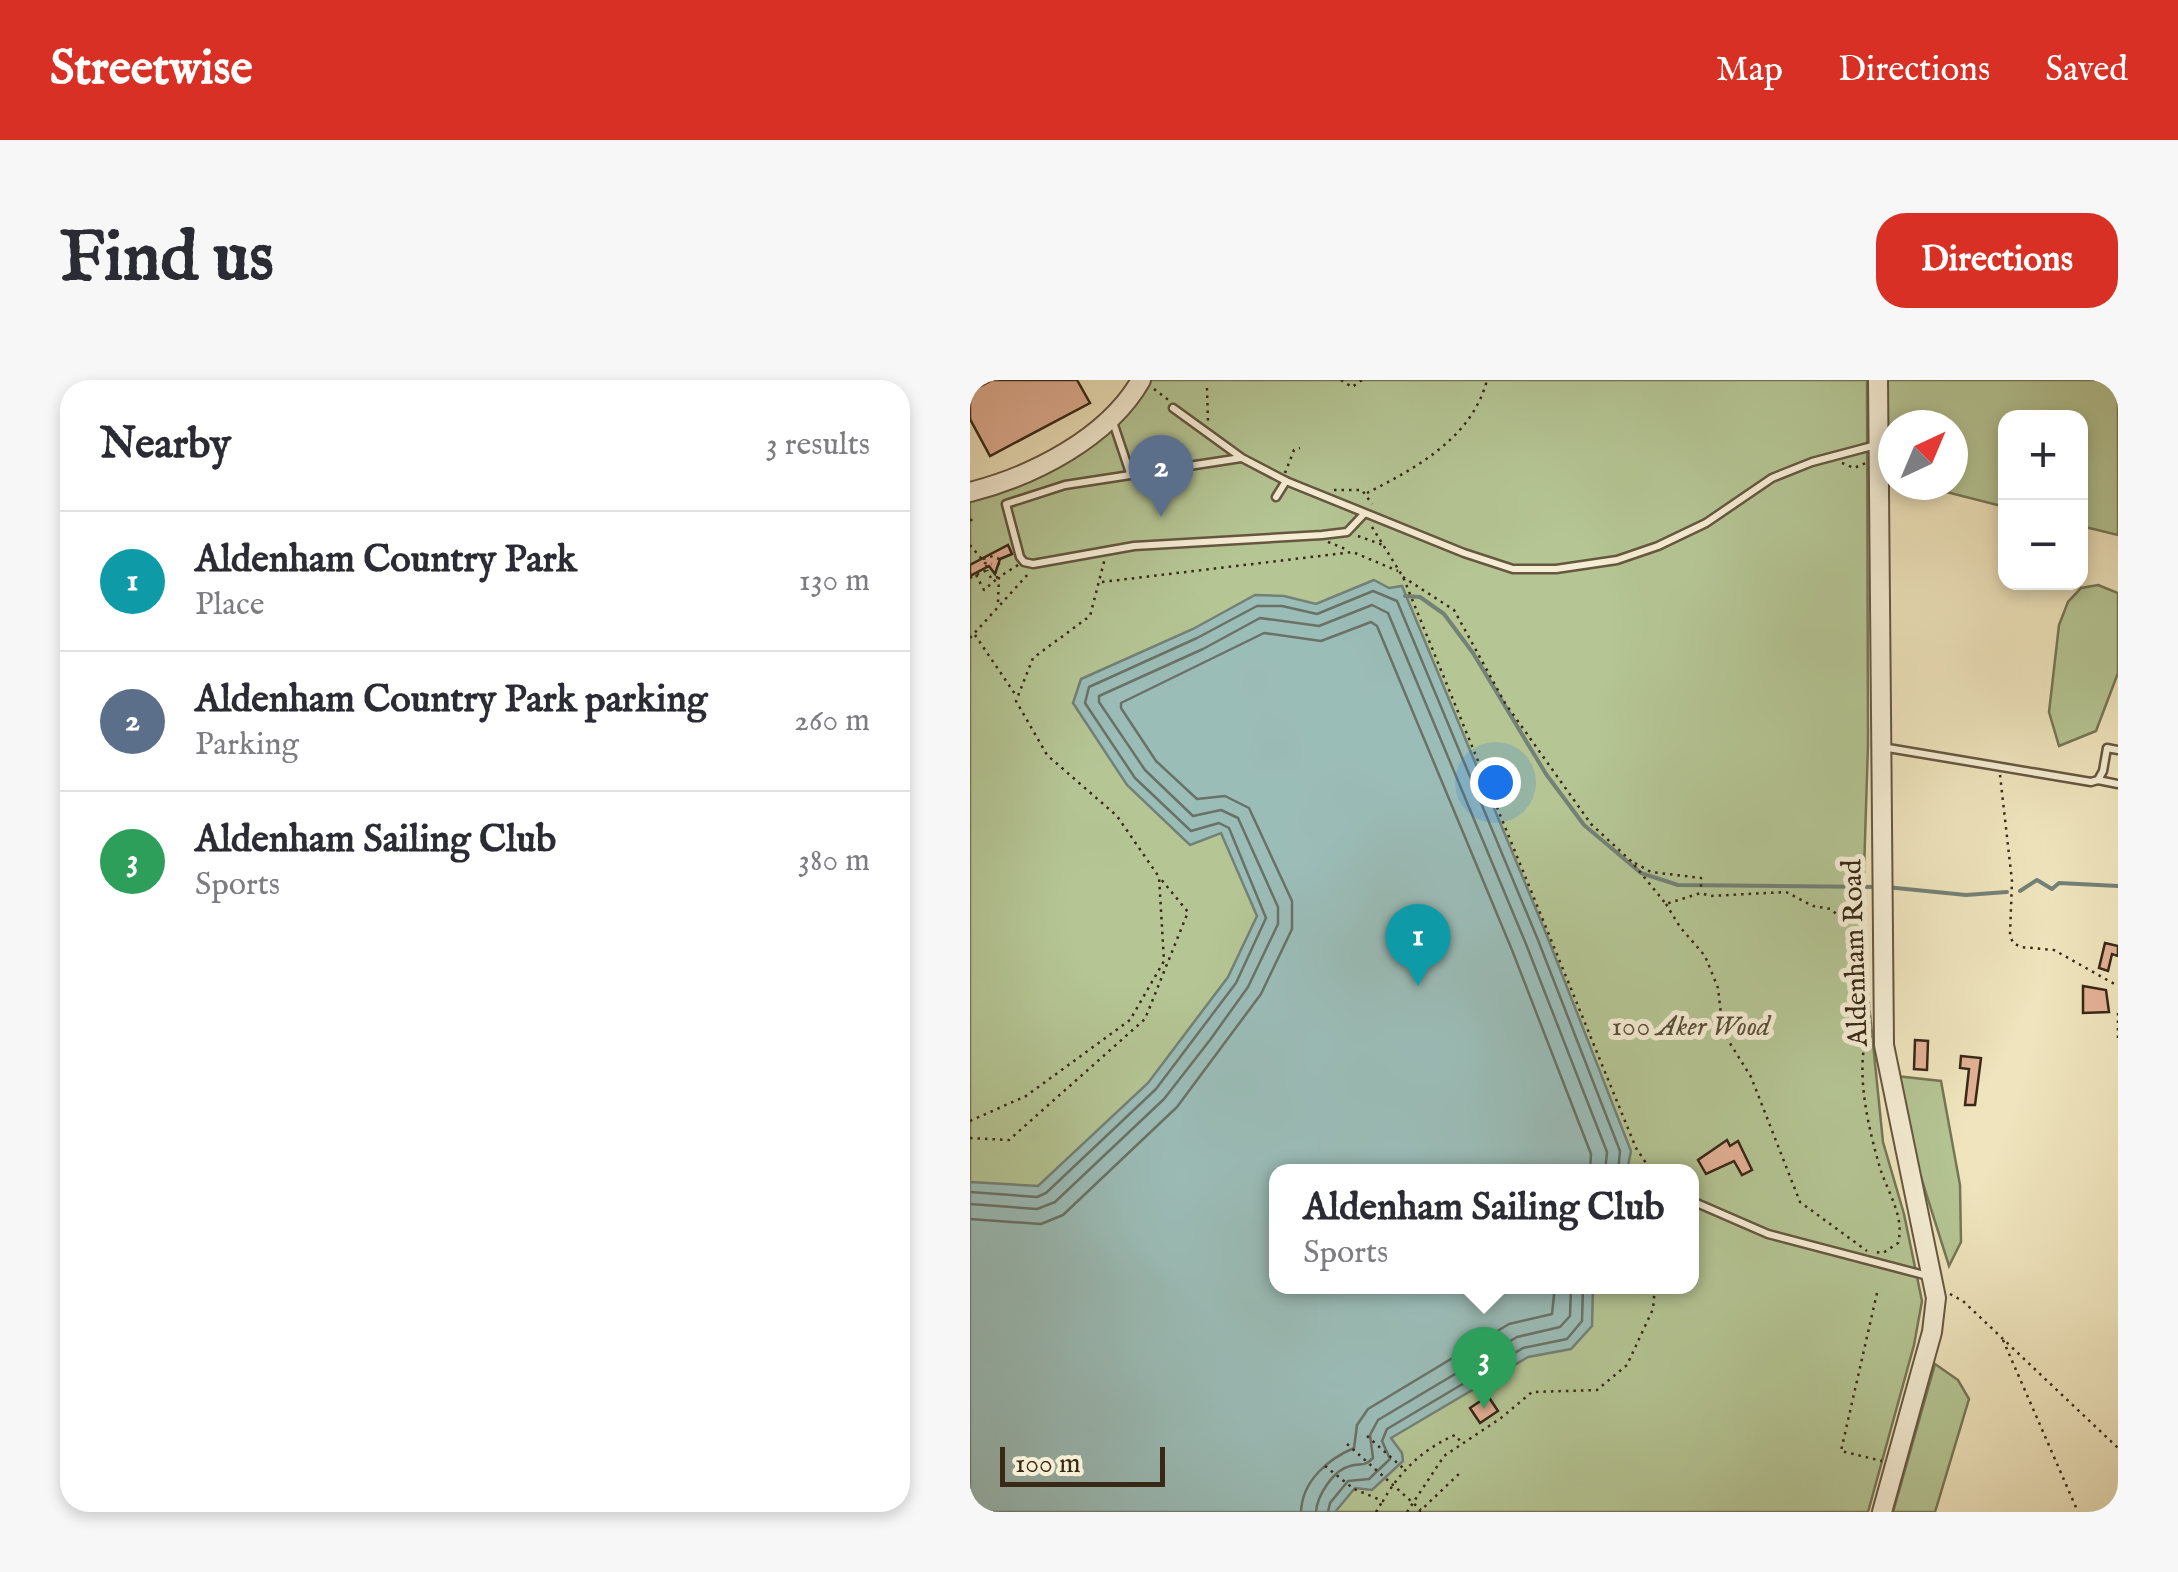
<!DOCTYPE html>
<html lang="en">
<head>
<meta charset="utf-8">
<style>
  body { margin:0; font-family:"IM FELL English",serif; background:#f7f7f7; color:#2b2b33 }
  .controls { position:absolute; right:30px; top:30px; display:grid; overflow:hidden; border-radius:20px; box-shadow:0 5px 15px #0003 }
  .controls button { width:90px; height:90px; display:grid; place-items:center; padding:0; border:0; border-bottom:2px solid #e1e1e2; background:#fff; color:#2b2b33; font:50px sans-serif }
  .compass { position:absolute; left:908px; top:30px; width:90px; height:90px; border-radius:50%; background:#fff; box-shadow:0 5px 15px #0003; rotate:44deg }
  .scale { position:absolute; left:30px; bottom:25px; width:165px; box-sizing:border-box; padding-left:10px; border:5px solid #382816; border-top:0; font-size:28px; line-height:35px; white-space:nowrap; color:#382816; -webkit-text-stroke:8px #f5edd4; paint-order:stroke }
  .you { position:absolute; left:525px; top:402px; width:35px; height:35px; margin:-25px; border:8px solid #fff; border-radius:50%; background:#1a73e8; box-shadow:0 0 0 15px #1a73e833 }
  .badge { display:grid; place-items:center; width:65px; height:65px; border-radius:50%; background:#d93025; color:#fff; font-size:32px; font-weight:700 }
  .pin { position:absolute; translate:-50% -82px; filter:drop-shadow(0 2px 5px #0008) }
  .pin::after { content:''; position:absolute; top:52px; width:35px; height:30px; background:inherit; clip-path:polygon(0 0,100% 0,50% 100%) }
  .popup { position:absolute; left:299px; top:784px; width:430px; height:130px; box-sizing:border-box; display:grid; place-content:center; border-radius:20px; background:#fff; filter:drop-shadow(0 2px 8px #0005); font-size:32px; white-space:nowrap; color:#7c7c81 }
  .popup b { font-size:38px; color:#2b2b33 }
  .popup::after { content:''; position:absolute; left:50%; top:100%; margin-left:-20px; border:20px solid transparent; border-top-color:#fff }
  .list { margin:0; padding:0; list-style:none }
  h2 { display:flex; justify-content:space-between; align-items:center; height:130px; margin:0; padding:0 40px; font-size:42px }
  h2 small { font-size:32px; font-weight:400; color:#7c7c81 }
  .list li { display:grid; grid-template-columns:65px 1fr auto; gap:30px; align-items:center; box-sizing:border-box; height:140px; padding:0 40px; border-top:2px solid #e1e1e2 }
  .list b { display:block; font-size:38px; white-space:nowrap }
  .list p { margin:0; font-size:32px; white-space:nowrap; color:#7c7c81 }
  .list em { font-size:32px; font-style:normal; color:#7c7c81 }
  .map { position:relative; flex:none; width:1148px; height:1132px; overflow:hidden; border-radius:30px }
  header { display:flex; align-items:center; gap:60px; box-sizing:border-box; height:140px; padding:0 50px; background:#d93025; color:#fff }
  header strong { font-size:48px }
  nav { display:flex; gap:55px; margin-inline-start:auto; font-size:35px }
  .intro { display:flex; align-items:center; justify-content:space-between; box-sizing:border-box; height:240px; padding:0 60px }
  h1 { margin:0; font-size:70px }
  .button { padding:25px 45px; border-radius:30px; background:#d93025; color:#fff; font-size:35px; font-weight:700 }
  main { display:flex; gap:60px; padding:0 60px }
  aside { flex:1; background:#fff; border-radius:30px; box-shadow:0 5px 15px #0003 }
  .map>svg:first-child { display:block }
</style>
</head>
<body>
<header>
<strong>Streetwise</strong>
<nav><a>Map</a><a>Directions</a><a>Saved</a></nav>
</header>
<div class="intro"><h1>Find us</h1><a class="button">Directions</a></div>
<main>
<aside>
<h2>Nearby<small>3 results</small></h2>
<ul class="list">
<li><span class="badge" style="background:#0f9aa8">1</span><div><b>Aldenham Country Park</b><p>Place</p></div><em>130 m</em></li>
<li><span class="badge" style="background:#5c6f8a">2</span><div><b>Aldenham Country Park parking</b><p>Parking</p></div><em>260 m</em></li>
<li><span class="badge" style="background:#2e9e5b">3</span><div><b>Aldenham Sailing Club</b><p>Sports</p></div><em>380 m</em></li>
</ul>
</aside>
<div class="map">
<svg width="1148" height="1132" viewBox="0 0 1148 1132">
  <rect width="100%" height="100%" fill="#efe4bd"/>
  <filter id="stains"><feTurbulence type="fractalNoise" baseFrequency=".002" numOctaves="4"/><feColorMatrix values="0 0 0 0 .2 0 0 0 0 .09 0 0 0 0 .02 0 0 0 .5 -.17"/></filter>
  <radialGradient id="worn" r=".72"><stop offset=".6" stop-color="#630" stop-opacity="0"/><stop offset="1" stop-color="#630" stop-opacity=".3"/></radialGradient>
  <g fill="#b5c594" stroke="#767655" stroke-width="2.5" fill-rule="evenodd">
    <path d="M 177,0 L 897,0 L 898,364 L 892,555 L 913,762 L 934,834 L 952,921 L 944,965 L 898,1132 L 0,1132 L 0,119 L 20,115 L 85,87 ZM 306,792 L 722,792 L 722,906 L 306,906 Z"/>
    <polygon points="916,0 1148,0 1148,155 1111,146 1110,38 1036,38 1035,127 949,105 983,105 983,45 923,45 923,100 917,99"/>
    <polygon points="1128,205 1148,213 1148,293 1126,351 1089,366 1079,332 1089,245 1098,222 1111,208"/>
    <polygon points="926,696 971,701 990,805 991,862 979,886 937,753"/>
    <polygon points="965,984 988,1000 999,1019 965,1132 923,1132"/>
  </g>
  <polygon fill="#9bbdb8" stroke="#738177" stroke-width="2.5" points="404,200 419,208 432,206 577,556 661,771 657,791 306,792 306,906 623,907 622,946 601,969 558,977 421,1058 432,1073 433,1081 402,1110 385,1108 365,1132 0,1132 0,802 68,806 178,703 258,597 287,536 251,453 220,465 157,405 103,323 111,299 223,249 285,215 314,216 346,224"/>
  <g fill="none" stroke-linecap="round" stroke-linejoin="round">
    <g stroke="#6a7267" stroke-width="2.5">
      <polyline points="0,812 67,817 76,813 186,709 266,603 296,538 259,448 249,443 221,451 165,398 115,323 119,307 227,258 287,226 312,226 347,234 403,211 427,221 568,560 650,771 648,792"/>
      <polyline points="0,824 67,829 85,822 194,719 240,660 278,607 308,544 308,527 268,438 251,430 223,436 175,390 129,322 129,316 233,269 290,238 349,246 402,225 418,233 556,564 637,772 635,792"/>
      <polyline points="0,839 71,844 93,835 207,727 291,614 322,549 322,521 279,428 255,416 227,419 186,381 151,328 151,323 294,253 351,261 401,242 407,246 542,570 621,774 620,792"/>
      <path d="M 331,1132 C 332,1101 358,1079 384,1068 L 387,1045 L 398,1029 L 539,944 L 582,934 L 585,906"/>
      <path d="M 346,1132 C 347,1116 363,1090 380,1086 C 392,1083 394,1087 403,1078 L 400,1055 L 408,1040 L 547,957 L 590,947 L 600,936 L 601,906"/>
      <polyline points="358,1132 360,1123 378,1101 399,1099 420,1079 412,1061 417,1049 553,968 597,959 612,941 613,906"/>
    </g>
    <g stroke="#738177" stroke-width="4">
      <polyline points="435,216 450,217 474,234 503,273 576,394 614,445 671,493 708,505 907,507"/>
      <polyline points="916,507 996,515 1037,512"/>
      <polyline points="1050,511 1067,500 1082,509 1089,503 1148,506"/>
    </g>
  </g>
  <g fill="#e3b196" stroke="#382816" stroke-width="2.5">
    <polygon points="22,0 107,0 120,23 20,76 0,39 0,12"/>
    <polygon points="38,165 42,174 30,179 25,194 19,186 0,196 0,185"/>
    <polygon points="1135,563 1148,566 1148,576 1142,574 1138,591 1129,588"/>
    <polygon points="1113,606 1136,610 1139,632 1113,633"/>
    <polygon points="945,660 958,661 957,690 944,689"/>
    <polygon points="991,676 1011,678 1005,725 995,725 999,689 990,688"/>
    <polygon points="757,760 760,766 768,761 782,790 772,795 764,781 736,794 728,780"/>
    <polygon points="518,1016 528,1031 510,1043 500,1028"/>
  </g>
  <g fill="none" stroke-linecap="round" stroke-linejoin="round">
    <g stroke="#665740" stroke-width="11">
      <g id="service">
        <polyline points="203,28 272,78 316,101 494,173 543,189 586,189 647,180 688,166 736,143 802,98 842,82 906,65"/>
        <polyline points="143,42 160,93"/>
        <polyline points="271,78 95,105 36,124 50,177 54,182 63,184 164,166 352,155 377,152 394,134"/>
        <polyline points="306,117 316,101"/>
        <polyline points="912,367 1121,402 1128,400 1133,391 1137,368 1148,370"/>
        <polyline points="1128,400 1148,404"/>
        <polyline points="722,821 798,854 958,896"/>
      </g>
    </g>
    <g stroke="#665740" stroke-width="22">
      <g id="tertiary">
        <polyline points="908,0 914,665 966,918 962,952 912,1132"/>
        <path d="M 0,112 C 63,96 138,58 171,0"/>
      </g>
    </g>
    <g stroke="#382816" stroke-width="2.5" stroke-dasharray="2.5 5" stroke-linecap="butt">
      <polyline points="371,0 382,7 392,0"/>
      <polyline points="237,8 238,42"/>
      <polyline points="184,9 201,22"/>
      <polyline points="872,83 884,88 896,83"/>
      <polyline points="315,93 324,70 330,68"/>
      <polyline points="364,110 392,110 402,124"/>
      <path d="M 397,113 C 446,88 502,58 517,0"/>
      <polyline points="0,140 5,140"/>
      <polyline points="402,147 433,197 666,768 682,792"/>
      <polyline points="388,156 413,165"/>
      <polyline points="358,162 378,170"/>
      <polyline points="0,165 15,183 22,184"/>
      <polyline points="385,173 428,191"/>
      <polyline points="13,179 23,176 31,180 28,185"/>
      <polyline points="6,195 14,210 29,197 21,198 17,190"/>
      <path d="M 433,197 L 484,230 L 535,323 L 621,444 L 661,481 L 696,524 L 731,513 L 740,516 L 816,512 L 843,526 L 861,529 L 879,546 L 886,559 L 896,657 C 886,697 899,750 910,788 C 918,813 935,837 928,863 L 913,873 L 905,872"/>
      <polyline points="0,198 17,190 16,185"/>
      <polyline points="132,202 383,172"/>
      <polyline points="28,222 29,197 48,185"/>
      <polyline points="5,255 47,317"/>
      <polyline points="0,258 59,193"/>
      <polyline points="1030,395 1042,501 1040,555 1043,563 1051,567 1084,570 1148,606"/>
      <polyline points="665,483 681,492 731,498 731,511"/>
      <polyline points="696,524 710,547 735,576 748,608 753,652 781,697 830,822 897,871"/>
      <polyline points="1148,633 1148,658"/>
      <polyline points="0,741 56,716 160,640 194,581 189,497 147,436 77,375 46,321 63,278 120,236 135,178"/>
      <polyline points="0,758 39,760 175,639 218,532 190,498"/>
      <polyline points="907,913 871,1071 912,1081"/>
      <polyline points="980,914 993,921 1148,1068"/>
      <polyline points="1033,960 1108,1132"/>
      <polyline points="397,1056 433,1088"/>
      <polyline points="377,1064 451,1130"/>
      <path d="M 355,1086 L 384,1109 L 413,1121 C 430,1091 453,1069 485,1055 L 492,1063"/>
      <polyline points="406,1132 412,1122"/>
      <polyline points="437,1132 474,1076 531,1038 562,1012 627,1010 657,985 683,929 685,906"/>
      <polyline points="449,1132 492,1091"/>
    </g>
    <use href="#service" stroke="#f5edd4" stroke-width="6"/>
    <use href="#tertiary" stroke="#f5edd4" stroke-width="18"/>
  </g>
  <g text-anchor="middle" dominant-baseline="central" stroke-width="10" stroke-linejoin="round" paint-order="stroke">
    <g font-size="28" fill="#382816" stroke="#f5edd4">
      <text transform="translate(886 573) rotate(-92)">Aldenham Road</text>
    </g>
    <g font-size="28" font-style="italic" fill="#574f36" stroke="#f5edd4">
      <text x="721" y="647">100 Aker Wood</text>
    </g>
  </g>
  <rect width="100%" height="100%" filter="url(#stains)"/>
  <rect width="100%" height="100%" fill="url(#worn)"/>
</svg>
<div class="controls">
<button>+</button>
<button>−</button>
</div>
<svg class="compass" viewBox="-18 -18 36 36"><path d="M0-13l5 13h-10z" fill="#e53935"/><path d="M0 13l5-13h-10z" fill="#7c7c81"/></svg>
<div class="scale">100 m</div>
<div class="you"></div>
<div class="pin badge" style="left:448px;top:606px;background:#0f9aa8">1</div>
<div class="pin badge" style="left:191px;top:137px;background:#5c6f8a">2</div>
<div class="pin badge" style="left:514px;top:1029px;background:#2e9e5b">3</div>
<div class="popup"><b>Aldenham Sailing Club</b>Sports</div>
</div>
</main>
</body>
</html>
